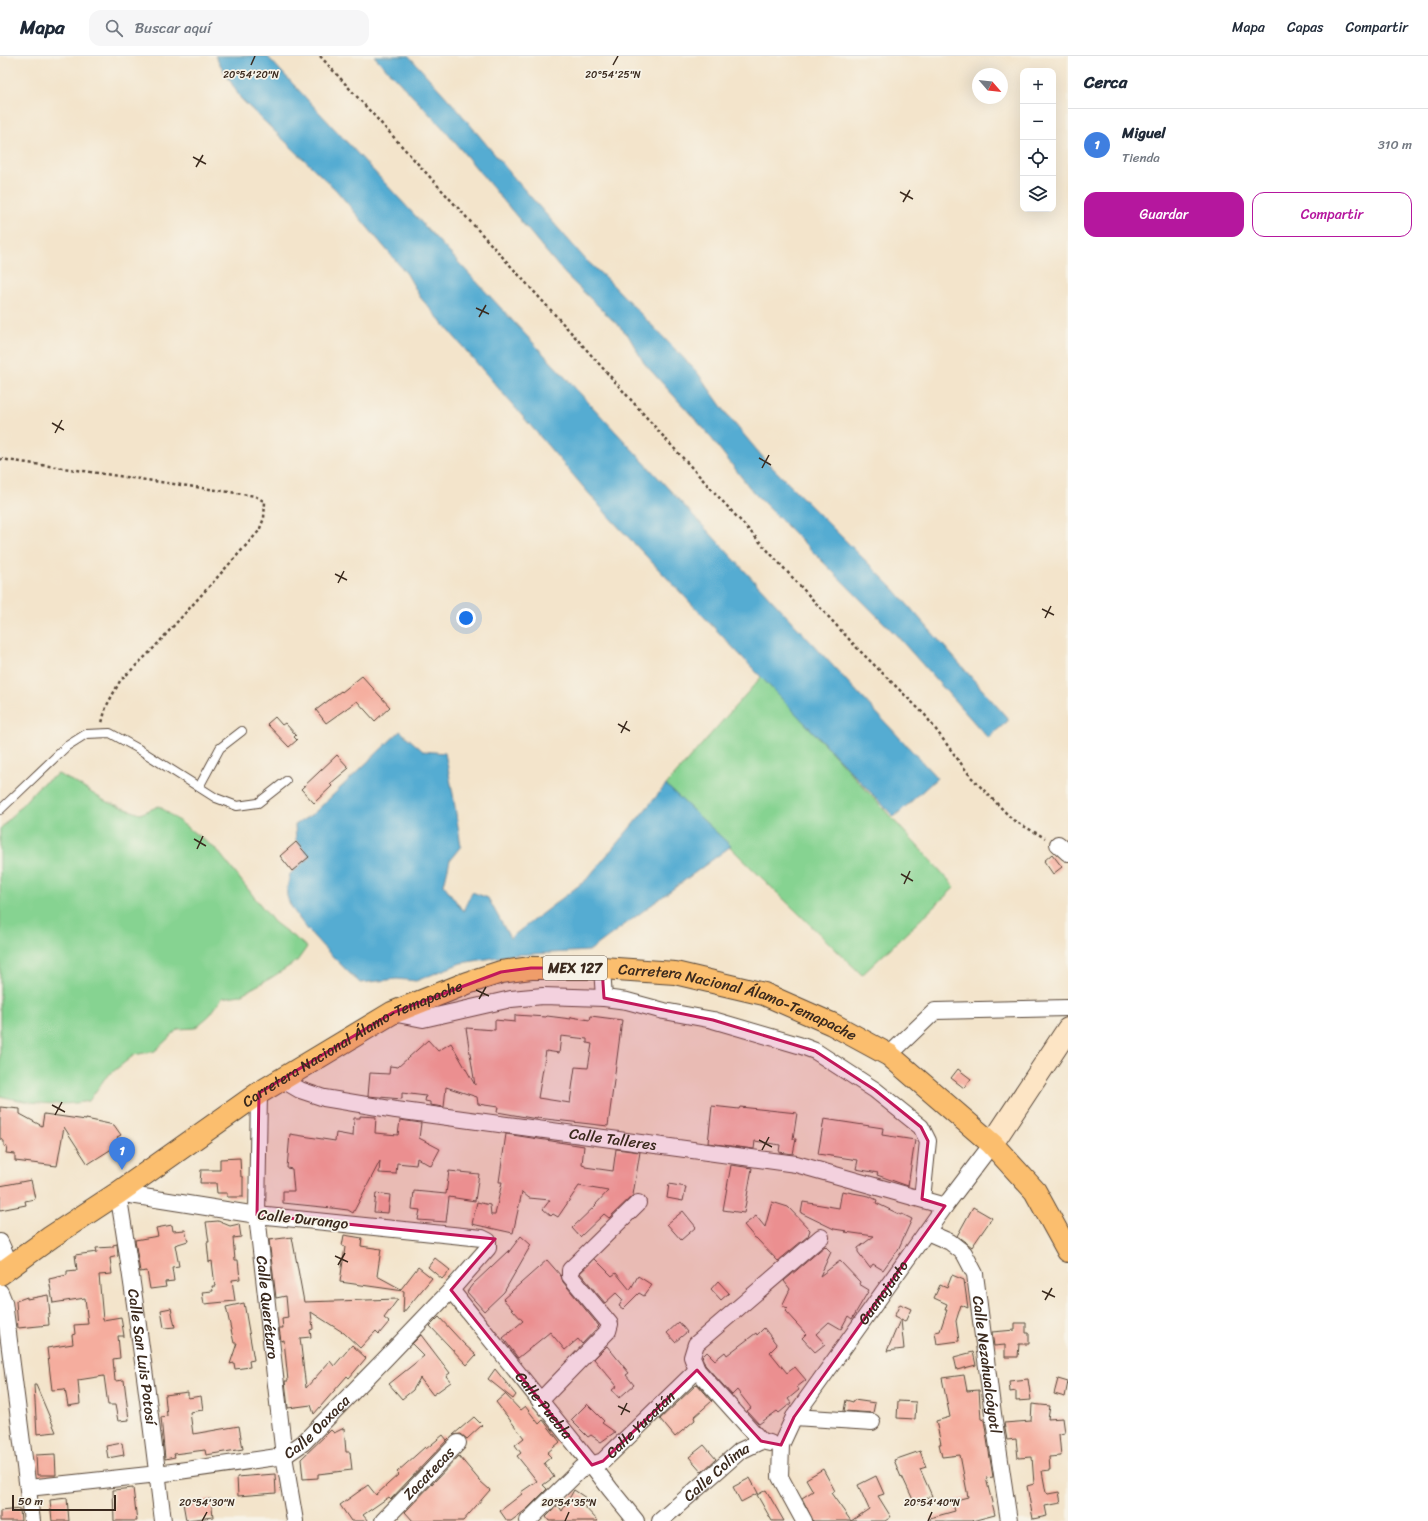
<!DOCTYPE html>
<html lang="es">
<head>
<meta charset="utf-8">
<style>
  body { margin:0; font-family:Sriracha,sans-serif; background:#f6f6f7; color:#1f2937 }
  .controls { position:absolute; right:12px; top:12px; display:grid; overflow:hidden; border-radius:8px; box-shadow:0 4px 16px #0002 }
  .controls button { width:36px; height:36px; display:grid; place-items:center; padding:0; border:0; border-bottom:1px solid #e0e1e3; background:#fff; color:#1f2937; font:20px sans-serif }
  .compass { position:absolute; left:972px; top:12px; width:36px; height:36px; border-radius:50%; background:#fff; box-shadow:0 4px 16px #0002; rotate:118deg }
  .scale { position:absolute; left:12px; bottom:10px; width:104px; box-sizing:border-box; padding-left:4px; border:2px solid #3b2a1e; border-top:0; font-size:11px; line-height:14px; white-space:nowrap; color:#3b2a1e; -webkit-text-stroke:3px #f7f3e8; paint-order:stroke }
  .you { position:absolute; left:466px; top:562px; width:14px; height:14px; margin:-10px; border:3px solid #fff; border-radius:50%; background:#1a73e8; box-shadow:0 0 0 6px #1a73e833 }
  .badge { display:grid; place-items:center; width:26px; height:26px; border-radius:50%; background:#b5179e; color:#fff; font-size:13px; font-weight:700 }
  .pin { position:absolute; translate:-50% -33px; filter:drop-shadow(0 1px 2px #0008) }
  .pin::after { content:''; position:absolute; top:21px; width:14px; height:12px; background:inherit; clip-path:polygon(0 0,100% 0,50% 100%) }
  .list { margin:0; padding:0; list-style:none }
  h2 { display:flex; justify-content:space-between; align-items:center; height:52px; margin:0; padding:0 16px; font-size:17px }
  h2 small { font-size:13px; font-weight:400; color:#747a83 }
  .list li { display:grid; grid-template-columns:26px 1fr auto; gap:12px; align-items:center; box-sizing:border-box; height:72px; padding:0 16px; border-top:1px solid #e0e1e3 }
  .list b { display:block; font-size:15px; white-space:nowrap }
  .list p { margin:0; font-size:13px; white-space:nowrap; color:#747a83 }
  .list em { font-size:13px; font-style:normal; color:#747a83 }
  .actions { display:flex; gap:8px; padding:12px 16px }
  .actions a { flex:1; padding:9px 0; border:1px solid #b5179e; border-radius:12px; text-align:center; font-size:14px; color:#b5179e }
  .actions .main { background:#b5179e; color:#fff }
  .icon { flex:none; width:22px; height:22px; fill:none; stroke:currentColor; stroke-width:2; stroke-linecap:round; stroke-linejoin:round }
  .map { position:relative; flex:none; width:1068px; height:1465px; overflow:hidden }
  header { display:flex; align-items:center; gap:24px; box-sizing:border-box; height:56px; padding:0 20px; background:#fff; border-bottom:1px solid #e0e1e3 }
  header strong { font-size:19px }
  nav { display:flex; gap:22px; margin-inline-start:auto; font-size:14px }
  .search { width:280px; height:36px; background:#f6f6f7; display:flex; align-items:center; gap:10px; box-sizing:border-box; padding:0 14px; border-radius:12px; color:#747a83; font-size:15px }
  main { display:flex }
  aside { flex:1; background:#fff }
  .map>svg:first-child { display:block }
</style>
</head>
<body>
<header>
<strong>Mapa</strong>
<div class="search"><svg class="icon" aria-label="search" viewBox="0 0 24 24"><circle cx="10" cy="10" r="6"/><path d="M15 15l6 6"/></svg>Buscar aquí</div>
<nav><a>Mapa</a><a>Capas</a><a>Compartir</a></nav>
</header>
<main>
<div class="map">
<svg width="1068" height="1465" viewBox="0 0 1068 1465">
  <rect width="100%" height="100%" fill="#f7f3e8"/>
  <filter id="ink" filterUnits="userSpaceOnUse"><feTurbulence type="fractalNoise" baseFrequency=".025" numOctaves="2"/><feDisplacementMap in="SourceGraphic" scale="8" xChannelSelector="R" yChannelSelector="G"/><feConvolveMatrix kernelMatrix="1 2 1 2 8 2 1 2 1" color-interpolation-filters="sRGB"/></filter>
  <filter id="wash" filterUnits="userSpaceOnUse"><feTurbulence type="fractalNoise" baseFrequency=".012" numOctaves="4" result="noise"/><feDisplacementMap in="SourceGraphic" scale="16" xChannelSelector="R" yChannelSelector="G"/><feGaussianBlur stdDeviation="0.9" result="paint"/><feColorMatrix in="noise" values="0 0 0 0 0 0 0 0 0 0 0 0 0 0 0 0 0 1.4 0 .05"/><feComposite in="paint" operator="in"/></filter>
  <g filter="url(#wash)">
    <rect width="100%" height="100%" fill="#f3e4cb"/>
    <g fill="#86d391" stroke="#607e58">
      <polygon points="762,620 955,831 862,919 666,729"/>
      <path d="M 58,718 L 74,726 L 105,745 L 140,758 L 159,750 L 217,794 L 274,866 L 307,891 L 297,905 L 271,922 L 240,939 L 222,942 L 210,959 L 195,972 L 178,973 L 155,995 L 134,999 L 105,1022 L 89,1045 C 59,1051 29,1047 0,1040 L 0,773 L 39,730 Z"/>
    </g>
    <g fill="#55acd2" stroke="#486b78">
      <polygon points="215,0 267,0 937,722 894,761 610,462 420,241 407,218 336,134 241,43"/>
      <polygon points="374,0 409,0 457,53 516,124 586,204 610,226 697,316 729,361 766,405 892,531 1009,664 988,682 898,581 753,436 705,374 644,307 628,279 565,218 442,71"/>
      <path d="M 400,675 L 423,695 L 445,697 L 453,738 L 461,790 L 450,804 L 444,829 L 463,855 L 472,836 L 488,842 L 510,882 L 586,824 L 666,729 L 731,790 L 589,895 L 511,899 L 461,907 L 416,925 L 397,923 L 360,927 C 342,910 292,863 287,840 C 286,833 289,824 290,818 L 310,801 L 296,784 L 295,769 L 314,757 Z"/>
    </g>
    <g id="blocks">
      <g fill="#f5ad9e" fill-rule="evenodd">
        <polygon points="362,620 390,651 375,665 357,645 326,667 316,654 341,635 342,636"/>
        <polygon points="275,661 282,669 285,667 296,679 294,681 297,684 289,691 267,668"/>
        <polygon points="337,699 349,712 330,728 332,730 314,747 301,733"/>
        <polygon points="296,786 309,801 292,815 280,800"/>
        <polygon points="1052,798 1062,811 1053,818 1044,805"/>
        <path d="M 515,959 L 546,961 L 547,960 L 571,963 L 571,961 L 590,964 L 591,960 L 622,964 L 608,1070 L 537,1062 L 537,1063 L 497,1056 L 498,1051 L 478,1048 L 477,1041 L 446,1031 L 444,1051 L 430,1049 L 430,1046 L 425,1045 L 426,1040 L 402,1037 L 402,1043 L 368,1040 L 370,1017 L 389,1018 L 390,1010 L 398,1011 L 428,984 L 438,995 L 451,987 L 475,1029 L 466,972 L 495,974 L 495,964 L 515,966 ZM 561,980 L 587,983 L 587,987 L 592,988 L 588,1012 L 575,1011 L 570,1047 L 538,1042 L 546,995 L 559,997 Z"/>
        <polygon points="958,1013 971,1023 964,1032 951,1022"/>
        <polygon points="712,1050 739,1053 740,1051 797,1057 793,1083 796,1083 793,1098 779,1096 780,1089 755,1085 754,1093 708,1087"/>
        <polygon points="0,1051 20,1053 20,1058 42,1070 44,1058 86,1064 86,1063 114,1069 121,1079 117,1081 121,1087 88,1108 64,1071 57,1110 15,1105 15,1098 6,1097 7,1091 4,1090 4,1085 0,1083"/>
        <polygon points="360,1060 376,1061 375,1077 398,1079 400,1064 421,1067 419,1082 440,1093 431,1110 417,1102 416,1109 397,1107 396,1118 379,1117 380,1105 353,1157 348,1154 332,1152 283,1147 283,1135 294,1135 292,1113 287,1112 290,1078 335,1085 336,1077 353,1080 354,1062 360,1062"/>
        <polygon points="824,1063 883,1072 882,1079 915,1084 908,1130 877,1119 878,1117 856,1113 858,1104 818,1098"/>
        <polygon points="506,1078 584,1090 582,1108 585,1109 585,1111 613,1115 616,1093 640,1096 633,1139 609,1162 604,1158 580,1181 572,1172 596,1149 595,1149 608,1135 579,1130 558,1161 553,1158 551,1160 543,1153 550,1144 529,1142 522,1136 513,1177 472,1168 477,1146 490,1149 491,1159 495,1159 502,1126 499,1126"/>
        <polygon points="240,1102 241,1121 243,1121 243,1141 227,1141 227,1137 217,1137 216,1127 200,1127 201,1114 220,1114 220,1103"/>
        <polygon points="731,1109 752,1112 744,1157 723,1154"/>
        <polygon points="449,1115 479,1118 475,1145 449,1141 446,1166 418,1164 420,1154 412,1153 414,1135 446,1138"/>
        <polygon points="31,1124 35,1143 25,1145 26,1149 0,1154 0,1130"/>
        <polygon points="669,1128 686,1131 683,1145 667,1142"/>
        <polygon points="842,1135 869,1140 877,1144 876,1147 901,1159 902,1158 912,1163 897,1196 896,1196 883,1214 873,1208 870,1212 858,1196 858,1192 874,1180 845,1176 847,1175 834,1173 801,1157 803,1146 839,1152"/>
        <polygon points="376,1137 390,1139 388,1157 374,1156"/>
        <polygon points="772,1146 788,1151 810,1174 808,1180 778,1205 756,1182 755,1182 744,1169 756,1160 765,1171"/>
        <polygon points="973,1151 992,1162 972,1191 957,1180"/>
        <polygon points="683,1155 696,1171 681,1184 667,1168"/>
        <polygon points="218,1165 230,1170 239,1168 241,1181 233,1182 235,1204 238,1204 240,1223 232,1224 235,1245 204,1248 202,1236 213,1235 212,1230 215,1230 212,1205 209,1206 207,1186 209,1186 206,1166"/>
        <polygon points="172,1169 173,1175 185,1174 188,1185 175,1189 179,1210 172,1211 174,1225 165,1226 166,1231 150,1233 147,1215 140,1216 135,1184 158,1180 156,1172"/>
        <polygon points="344,1179 362,1182 361,1190 381,1193 377,1220 401,1233 418,1211 432,1222 403,1257 404,1235 340,1226 345,1191 342,1190"/>
        <polygon points="521,1180 531,1189 504,1236 484,1255 467,1236 472,1229 509,1194 508,1197"/>
        <polygon points="292,1181 304,1246 398,1243 384,1262 389,1266 379,1278 376,1275 360,1292 344,1277 311,1256 313,1273 310,1274 311,1281 300,1282 306,1332 330,1305 334,1310 352,1289 366,1302 349,1322 347,1320 314,1358 311,1349 288,1352 285,1325 288,1325 284,1284 281,1285 279,1272 283,1272 282,1263 288,1262 286,1240 276,1242 269,1184"/>
        <polygon points="117,1188 118,1200 110,1202 112,1218 99,1219 103,1264 121,1261 124,1280 118,1280 120,1302 113,1303 115,1325 124,1324 129,1364 118,1365 115,1349 108,1349 104,1320 78,1324 80,1348 68,1350 65,1333 52,1334 47,1292 73,1288 72,1279 75,1278 74,1269 88,1268 85,1242 53,1247 49,1223 67,1219 67,1215 77,1214 75,1199 97,1196 96,1192 113,1191 113,1189"/>
        <polygon points="825,1190 831,1196 820,1220 840,1205 860,1226 859,1228 869,1234 852,1263 848,1260 841,1273 829,1266 816,1278 825,1288 815,1296 802,1282 806,1278 785,1255 788,1252 782,1250 790,1233 784,1225"/>
        <polygon points="435,1202 450,1214 442,1223 428,1211"/>
        <polygon points="595,1203 612,1220 616,1217 630,1234 638,1220 652,1229 644,1240 639,1237 623,1253 619,1250 623,1244 616,1237 605,1247 580,1217"/>
        <polygon points="547,1204 561,1220 563,1226 599,1270 582,1288 578,1283 565,1294 550,1276 518,1302 503,1282 523,1265 503,1243"/>
        <polygon points="952,1219 964,1224 968,1252 961,1249 956,1265 959,1285 937,1288 935,1276 940,1275 947,1254 945,1254 947,1248 934,1242 940,1229 947,1232"/>
        <polygon points="718,1225 729,1237 721,1244 711,1233"/>
        <polygon points="48,1239 50,1258 48,1258 49,1269 18,1272 16,1245 27,1241 27,1243"/>
        <polygon points="244,1247 254,1304 249,1305 250,1311 235,1313 234,1307 230,1308 237,1287 234,1287 226,1251"/>
        <polygon points="900,1248 911,1253 905,1266 901,1264 904,1293 887,1295 900,1264 894,1261"/>
        <polygon points="171,1252 175,1271 164,1272 161,1254"/>
        <polygon points="439,1261 464,1288 476,1299 467,1309 430,1270"/>
        <polygon points="679,1266 687,1276 675,1286 667,1277"/>
        <polygon points="1015,1267 1026,1267 1026,1277 1029,1277 1029,1288 1019,1288 1018,1301 1005,1301 1005,1289 994,1290 992,1276 1015,1274"/>
        <polygon points="764,1272 777,1289 770,1296 787,1317 795,1311 806,1324 797,1331 799,1334 788,1343 791,1347 779,1357 777,1355 759,1368 747,1355 751,1352 737,1334 732,1339 705,1309 702,1301 707,1296 715,1304 725,1296 727,1299 756,1277 757,1279"/>
        <polygon points="421,1279 450,1317 446,1320 451,1326 433,1339 420,1322 413,1334 402,1343 389,1328 424,1300 412,1288"/>
        <polygon points="607,1290 629,1317 626,1319 634,1329 619,1342 612,1334 617,1330 594,1303"/>
        <polygon points="973,1296 976,1309 957,1314 954,1301"/>
        <polygon points="495,1313 516,1339 513,1343 488,1323"/>
        <polygon points="964,1319 967,1335 979,1334 981,1363 984,1364 993,1421 986,1422 995,1459 972,1465 930,1465 930,1462 955,1455 952,1445 968,1441 960,1399 942,1401 939,1388 941,1388 936,1365 950,1361 942,1322"/>
        <polygon points="1028,1323 1031,1344 1016,1345 1016,1335 1010,1336 1009,1325"/>
        <polygon points="1058,1323 1068,1326 1065,1341 1054,1338"/>
        <polygon points="697,1328 712,1345 694,1361 695,1364 675,1381 660,1363"/>
        <polygon points="34,1329 36,1329 56,1376 37,1378"/>
        <polygon points="188,1336 188,1342 201,1340 203,1354 190,1356 193,1378 239,1370 243,1393 206,1399 205,1394 174,1398 175,1401 165,1403 161,1361 167,1360 165,1339"/>
        <polygon points="505,1338 520,1354 525,1350 539,1368 543,1364 560,1386 547,1397 551,1401 544,1407 554,1421 543,1429 547,1433 527,1453 511,1465 507,1465 500,1455 522,1438 521,1436 537,1425 517,1400 521,1397 515,1389 524,1382 496,1346"/>
        <polygon points="846,1344 853,1346 854,1344 875,1347 873,1357 844,1355"/>
        <polygon points="898,1345 916,1346 915,1363 897,1362"/>
        <polygon points="587,1348 604,1365 602,1367 615,1376 601,1386 591,1379 588,1381 571,1364"/>
        <polygon points="1032,1348 1050,1350 1048,1363 1063,1362 1065,1377 1059,1378 1061,1400 1049,1401 1050,1414 1042,1415 1046,1437 1047,1437 1048,1438 1059,1436 1061,1447 1045,1450 1047,1460 1033,1463 1027,1430 1034,1428 1032,1401 1018,1402 1016,1383 1007,1384 1004,1367 1031,1365"/>
        <polygon points="474,1361 482,1369 467,1383 461,1378 453,1379"/>
        <polygon points="344,1372 346,1396 350,1396 352,1414 318,1418 318,1422 303,1423 301,1403 331,1374 334,1377"/>
        <polygon points="443,1379 447,1384 449,1382 391,1443 389,1441 363,1459 368,1465 351,1465 340,1449 368,1429 376,1439 399,1418 397,1416 425,1391 426,1393"/>
        <polygon points="122,1387 124,1399 108,1402 106,1390"/>
        <polygon points="704,1389 716,1403 702,1416 689,1401"/>
        <polygon points="920,1395 926,1411 920,1413 932,1440 915,1448 902,1420 901,1421 894,1404"/>
        <polygon points="55,1398 56,1419 37,1419 36,1399"/>
        <polygon points="459,1400 480,1425 490,1434 463,1465 413,1465 405,1456"/>
        <polygon points="823,1413 835,1435 831,1437 851,1465 869,1453 858,1429 876,1420 884,1438 878,1440 891,1461 885,1465 813,1465 802,1442 813,1435 806,1423"/>
        <polygon points="275,1418 276,1437 238,1440 237,1421"/>
        <polygon points="750,1422 758,1437 741,1446 733,1431"/>
        <polygon points="133,1432 137,1465 114,1465 113,1434"/>
        <polygon points="574,1434 586,1442 582,1448 598,1465 549,1465 546,1461 558,1449 562,1455"/>
        <polygon points="766,1434 784,1465 772,1465 757,1439"/>
        <polygon points="67,1442 69,1465 52,1465 50,1444"/>
        <polygon points="211,1443 213,1461 186,1464 183,1447"/>
        <polygon points="20,1453 21,1465 0,1465 0,1455"/>
      </g>
    </g>
  </g>
  <g filter="url(#ink)">
    <use href="#blocks" fill-opacity="0" stroke="#574638" stroke-width="1"/>
    <g fill="none" stroke-linecap="round" stroke-linejoin="round">
      <g stroke="#574638" stroke-width="10">
        <g id="lane">
          <polyline points="199,731 220,692 242,675"/>
          <polyline points="0,754 67,690 86,678 110,677 137,692 216,742 237,750 258,747 286,725"/>
        </g>
      </g>
      <g stroke="#574638" stroke-width="18">
        <g id="street">
          <polyline points="1058,788 1068,797"/>
          <polyline points="602,912 604,942"/>
          <polyline points="392,957 423,963 511,943 543,940 604,942 627,945 664,955 713,964 802,990 815,995 875,1034 921,1071 928,1085 922,1143"/>
          <polyline points="889,999 935,955 1068,952"/>
          <path id="s1" d="M 281,1023 L 300,1034 L 324,1042 L 396,1054 L 796,1108 L 945,1150"/>
          <path id="s2" d="M 259,1037 L 257,1159 L 284,1400 L 295,1465"/>
          <path id="s3" d="M 927,1176 L 950,1186 L 964,1197 L 975,1218 L 993,1358 L 1009,1465"/>
          <polyline points="0,1186 11,1211"/>
          <path id="s4" d="M 451,1234 L 592,1409 L 610,1433 L 636,1465"/>
          <polyline points="0,1236 4,1246 32,1465"/>
          <polyline points="540,1345 608,1275 610,1268 570,1220 570,1214 638,1147"/>
          <polyline points="794,1361 872,1366"/>
          <polyline points="761,1385 697,1314 692,1301 696,1288 821,1181"/>
          <path id="s5" d="M 28,1432 L 158,1418 L 284,1400 L 303,1387 L 386,1302 L 451,1234 L 488,1192 L 488,1185 L 482,1182 L 257,1159 L 118,1137 C 136,1246 150,1355 163,1465"/>
          <path id="s6" d="M 383,1465 L 458,1387"/>
          <path id="s7" d="M 528,1465 L 582,1412 L 603,1405 L 697,1314"/>
          <path id="s8" d="M 660,1465 L 740,1395 L 761,1385 L 770,1387"/>
          <path id="s9" d="M 804,1465 L 780,1421 L 781,1389 L 794,1361 L 945,1150 L 992,1088"/>
        </g>
      </g>
      <g stroke="#574638" stroke-width="24">
        <polyline id="secondary" points="992,1088 1068,973"/>
      </g>
      <g stroke="#574638" stroke-width="24">
        <g id="primary">
          <path id="s10" d="M 0,1218 L 51,1181 L 118,1137 L 259,1037 L 392,957 L 467,927 L 501,916 L 531,912 L 602,912 L 675,917 L 764,938 L 832,968 L 889,999 L 992,1088 L 1035,1135 L 1068,1195"/>
        </g>
      </g>
      <g stroke="#574638" stroke-width="2.5" stroke-dasharray="3 3" stroke-linecap="butt">
        <polyline points="320,0 577,283 671,389 858,593 925,659 971,721 1013,764 1045,782"/>
        <polyline points="0,403 223,435 255,440 265,446 264,462 259,475 151,595 120,625 106,651 102,667"/>
      </g>
      <use href="#lane" stroke="#fff" stroke-width="8"/>
      <use href="#street" stroke="#fff" stroke-width="16"/>
      <use href="#secondary" stroke="#fde5c5" stroke-width="22"/>
      <use href="#primary" stroke="#fbbe6e" stroke-width="22"/>
    </g>
  </g>
  <path fill="#c2185b" fill-opacity="0.2" stroke="#c2185b" stroke-width="3" stroke-linejoin="round" d="M 531,912 L 602,912 L 604,942 L 713,964 L 815,995 L 875,1034 L 921,1071 L 928,1085 L 922,1143 L 945,1150 L 794,1361 L 781,1389 L 761,1385 L 697,1314 L 603,1405 L 592,1409 L 451,1234 L 495,1183 L 257,1159 L 259,1037 L 392,957 L 501,916 Z"/>
  <path fill="none" stroke="#3b2a1e" stroke-width="1.5" d="M 251,9 L 255,0M 613,9 L 618,0M 193,101 L 206,108M 196,111 L 203,99M 900,136 L 913,143M 903,146 L 910,134M 476,252 L 489,258M 479,261 L 486,249M 52,367 L 64,374M 55,377 L 62,364M 759,402 L 771,409M 762,412 L 769,399M 335,518 L 347,524M 338,527 L 344,515M 1042,553 L 1054,559M 1045,562 L 1051,550M 618,668 L 630,675M 621,677 L 627,665M 194,783 L 206,790M 197,793 L 203,780M 901,818 L 913,825M 904,828 L 910,815M 476,934 L 489,940M 479,943 L 486,931M 52,1049 L 65,1056M 55,1059 L 62,1046M 759,1084 L 772,1091M 762,1094 L 769,1081M 335,1200 L 348,1206M 338,1209 L 345,1197M 1042,1235 L 1055,1241M 1045,1244 L 1052,1232M 618,1350 L 630,1356M 621,1359 L 627,1347M 202,1465 L 207,1456M 565,1465 L 569,1456M 928,1465 L 932,1456"/>
  <g text-anchor="middle" dominant-baseline="central" stroke-width="3.5" stroke-linejoin="round" paint-order="stroke">
    <rect fill="#f7f3e8" stroke="#73665b" stroke-width="1" x="543" y="900" width="64" height="24" rx="3"/>
    <g font-size="14" font-weight="bold" fill="#3b2a1e">
      <text x="575" y="912">MEX 127</text>
    </g>
    <g font-size="15" fill="#3b2a1e" stroke="#f7f3e8">
      <text stroke="none"><textPath href="#s10" startOffset="830">Carretera Nacional Álamo-Temapache</textPath></text>
      <text stroke="none"><textPath href="#s10" startOffset="422">Carretera Nacional Álamo-Temapache</textPath></text>
      <text stroke="none"><textPath href="#s1" startOffset="339">Calle Talleres</textPath></text>
      <text transform="translate(303 1163) rotate(6)">Calle Durango</text>
      <text stroke="none"><textPath href="#s9" startOffset="266">Guanajuato</textPath></text>
      <text stroke="none"><textPath href="#s2" startOffset="215">Calle Querétaro</textPath></text>
      <text stroke="none"><textPath href="#s5" startOffset="1096">Calle San Luis Potosí</textPath></text>
      <text stroke="none"><textPath href="#s3" startOffset="158">Calle Nezahualcóyotl</textPath></text>
      <text stroke="none"><textPath href="#s4" startOffset="148">Calle Puebla</textPath></text>
      <text stroke="none"><textPath href="#s7" startOffset="150">Calle Yucatán</textPath></text>
      <text stroke="none"><textPath href="#s5" startOffset="302">Calle Oaxaca</textPath></text>
      <text stroke="none"><textPath href="#s6" startOffset="66">Zacatecas</textPath></text>
      <text stroke="none"><textPath href="#s8" startOffset="75">Calle Colima</textPath></text>
    </g>
  </g>
  <g font-size="10" text-anchor="middle" fill="#3b2a1e" stroke="#f7f3e8" stroke-width="3.5" stroke-linejoin="round" paint-order="stroke">
    <text x="251" y="22">20°54'20"N</text>
    <text x="613" y="22">20°54'25"N</text>
    <text x="207" y="1450">20°54'30"N</text>
    <text x="569" y="1450">20°54'35"N</text>
    <text x="932" y="1450">20°54'40"N</text>
  </g>
</svg>
<div class="controls">
<button>+</button>
<button>−</button>
<button><svg class="icon" aria-label="locate" viewBox="0 0 24 24"><circle cx="12" cy="12" r="6"/><path d="M12 2v4M12 18v4M2 12h4M18 12h4"/></svg></button>
<button><svg class="icon" aria-label="layers" viewBox="0 0 24 24"><path d="M12 4l9 5-9 5-9-5zM3 14l9 5 9-5"/></svg></button>
</div>
<svg class="compass" viewBox="-18 -18 36 36"><path d="M0-13l5 13h-10z" fill="#e53935"/><path d="M0 13l5-13h-10z" fill="#747a83"/></svg>
<div class="scale">50 m</div>
<div class="you"></div>
<div class="pin badge" style="left:122px;top:1114px;background:#3f7fe0">1</div>
</div>
<aside>
<h2>Cerca<small></small></h2>
<ul class="list">
<li><span class="badge" style="background:#3f7fe0">1</span><div><b>Miguel</b><p>Tienda</p></div><em>310 m</em></li>
</ul>
<div class="actions"><a class="main">Guardar</a><a>Compartir</a></div>
</aside>
</main>
</body>
</html>
